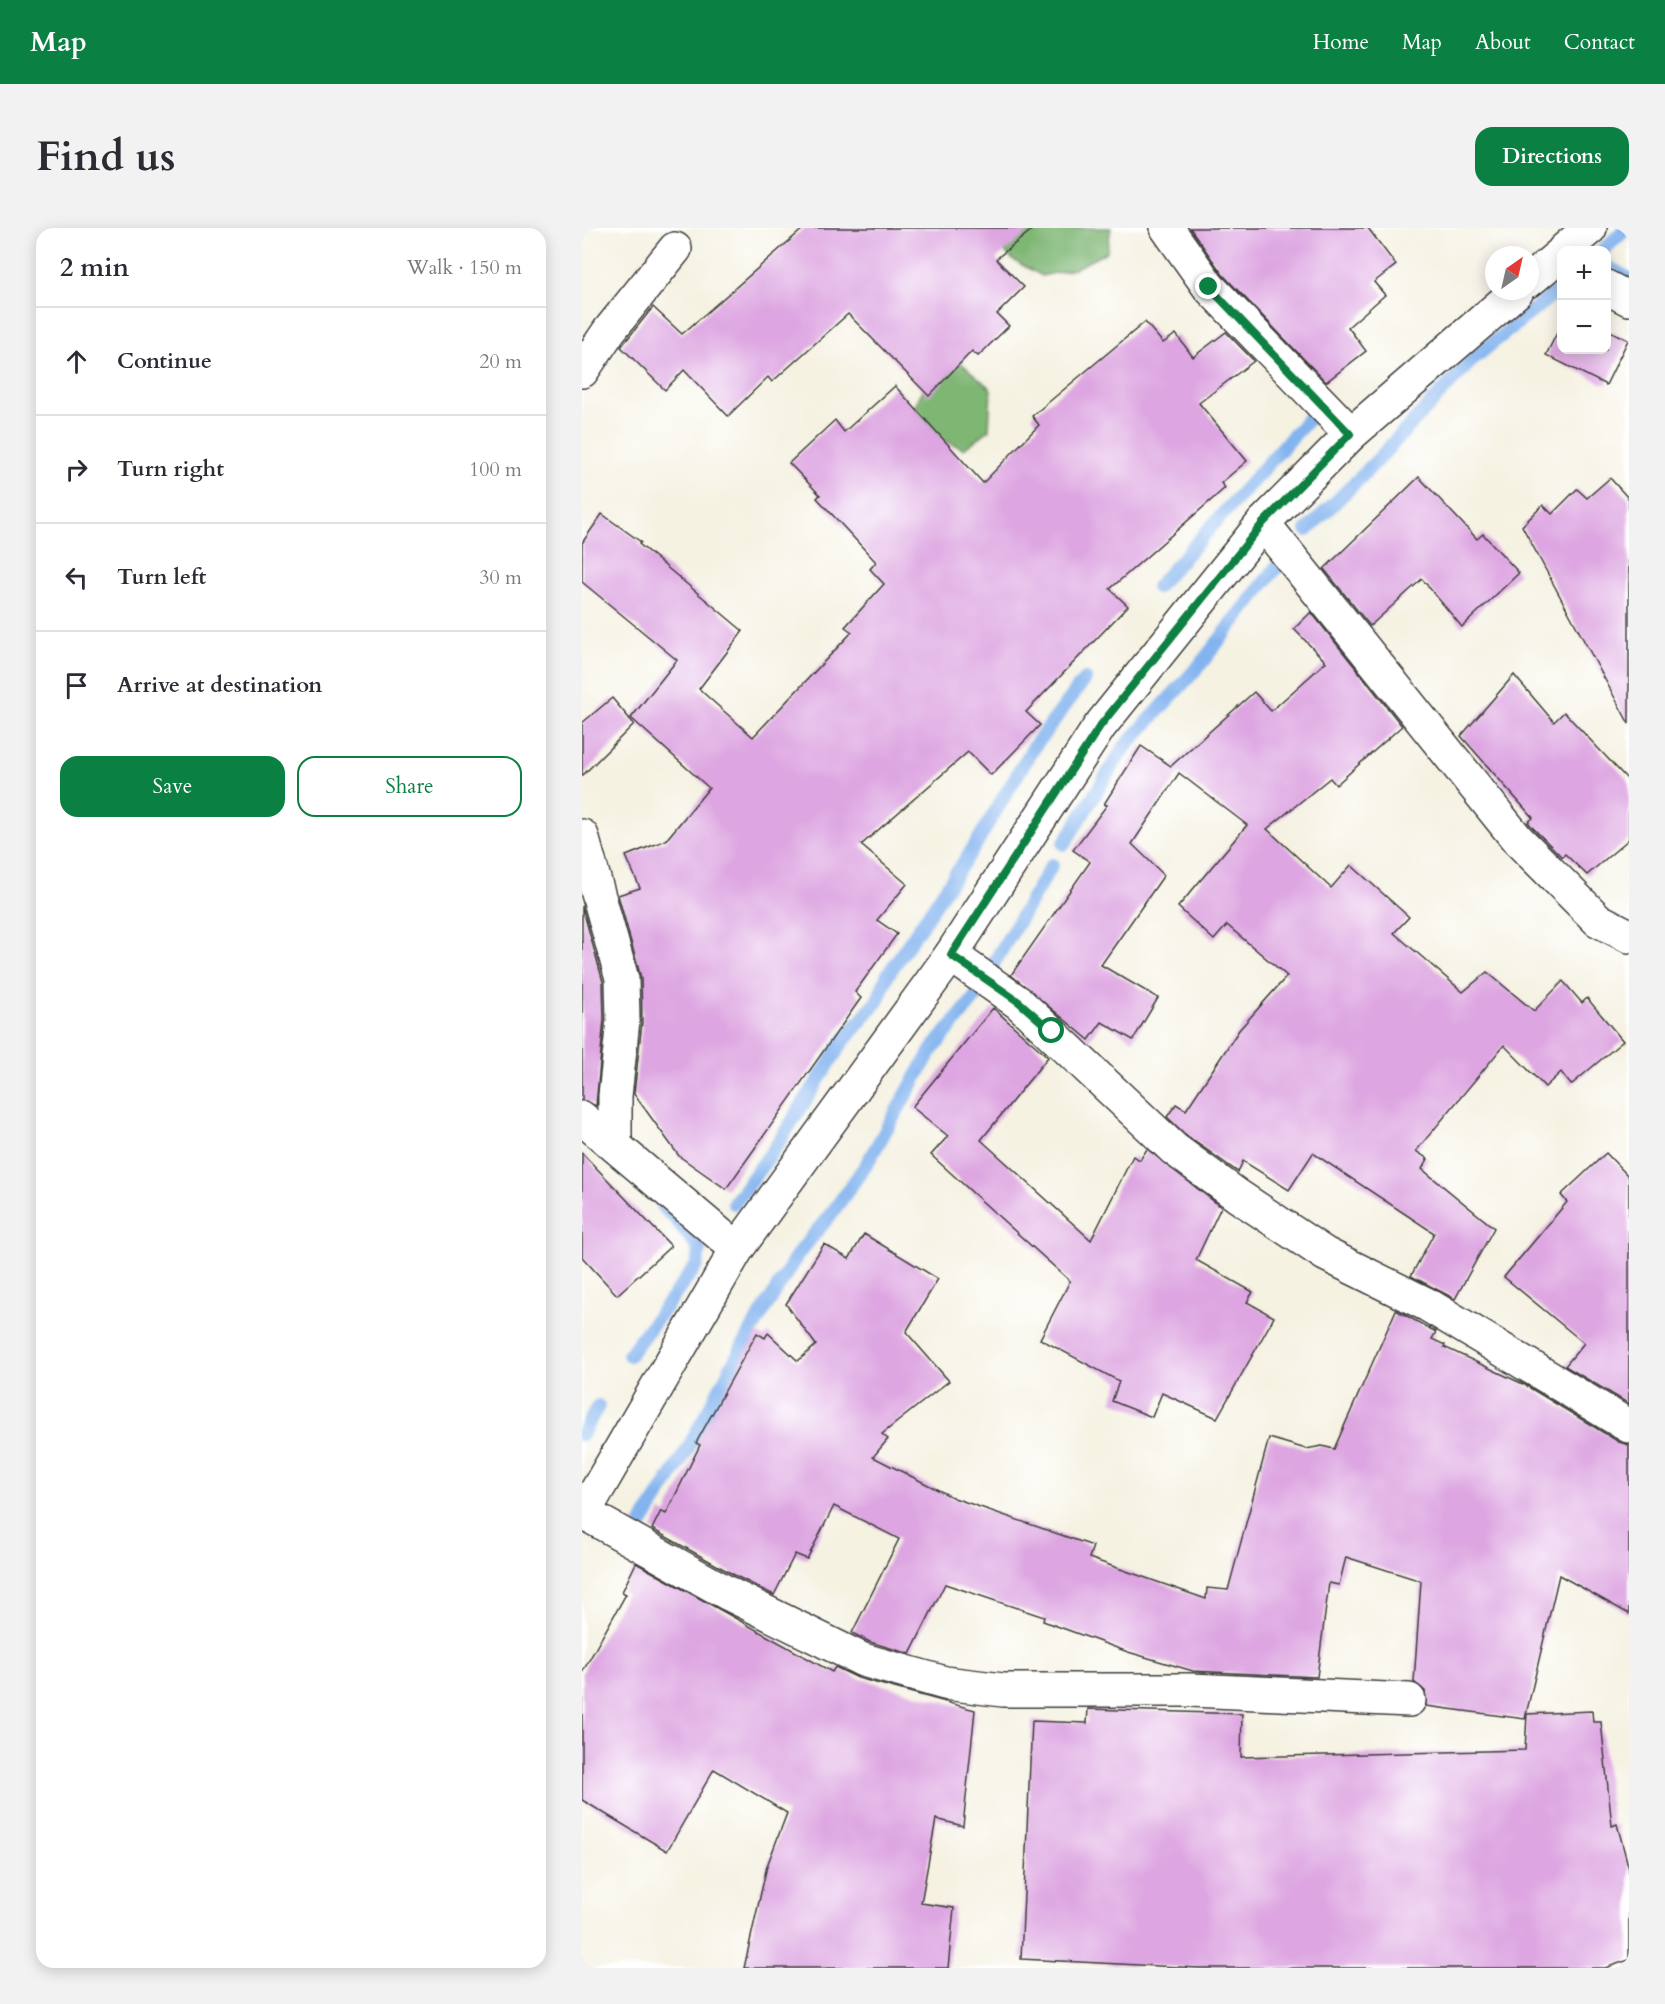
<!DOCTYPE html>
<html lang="en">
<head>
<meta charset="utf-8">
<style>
  body { margin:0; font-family:Cardo,serif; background:#f2f2f3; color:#2b2b33 }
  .controls { position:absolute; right:18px; top:18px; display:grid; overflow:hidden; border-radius:12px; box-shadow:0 3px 15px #0003 }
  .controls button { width:54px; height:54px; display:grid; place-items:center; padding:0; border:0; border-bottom:2px solid #e1e1e2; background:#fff; color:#2b2b33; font:30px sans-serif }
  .compass { position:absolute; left:903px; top:18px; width:54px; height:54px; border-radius:50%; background:#fff; box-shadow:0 3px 15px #0003; rotate:34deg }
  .stop { position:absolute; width:18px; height:18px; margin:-14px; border:4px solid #0b8043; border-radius:50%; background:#fff }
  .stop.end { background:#0b8043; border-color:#fff; box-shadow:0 2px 6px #0008 }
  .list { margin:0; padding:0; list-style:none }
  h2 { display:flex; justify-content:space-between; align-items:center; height:78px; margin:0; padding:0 24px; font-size:26px }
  h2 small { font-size:20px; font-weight:400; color:#7c7c81 }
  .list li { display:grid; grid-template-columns:39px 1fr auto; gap:18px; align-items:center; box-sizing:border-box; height:108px; padding:0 24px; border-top:2px solid #e1e1e2 }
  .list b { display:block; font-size:22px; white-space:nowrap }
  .list em { font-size:20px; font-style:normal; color:#7c7c81 }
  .actions { display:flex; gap:12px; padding:18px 24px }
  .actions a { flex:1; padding:14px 0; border:2px solid #0b8043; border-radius:18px; text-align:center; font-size:21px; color:#0b8043 }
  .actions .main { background:#0b8043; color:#fff }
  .icon { flex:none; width:33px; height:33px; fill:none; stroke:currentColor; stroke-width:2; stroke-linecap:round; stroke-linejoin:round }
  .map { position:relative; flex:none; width:1047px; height:1740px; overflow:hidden; border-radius:18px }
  header { display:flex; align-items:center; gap:36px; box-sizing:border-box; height:84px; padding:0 30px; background:#0b8043; color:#fff }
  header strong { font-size:28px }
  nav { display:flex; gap:33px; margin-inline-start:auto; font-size:21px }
  .intro { display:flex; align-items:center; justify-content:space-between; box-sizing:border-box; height:144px; padding:0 36px }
  h1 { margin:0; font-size:42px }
  .button { padding:15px 27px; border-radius:18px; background:#0b8043; color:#fff; font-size:21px; font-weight:700 }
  main { display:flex; gap:36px; padding:0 36px }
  aside { flex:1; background:#fff; border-radius:18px; box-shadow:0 3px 15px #0003 }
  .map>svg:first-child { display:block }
</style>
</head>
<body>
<header>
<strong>Map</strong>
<nav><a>Home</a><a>Map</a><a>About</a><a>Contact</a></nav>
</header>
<div class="intro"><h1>Find us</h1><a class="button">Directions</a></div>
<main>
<aside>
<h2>2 min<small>Walk · 150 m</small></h2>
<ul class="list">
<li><svg class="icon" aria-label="ahead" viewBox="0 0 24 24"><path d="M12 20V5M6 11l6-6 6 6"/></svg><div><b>Continue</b></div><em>20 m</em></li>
<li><svg class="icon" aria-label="right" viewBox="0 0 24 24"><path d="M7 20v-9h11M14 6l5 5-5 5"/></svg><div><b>Turn right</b></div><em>100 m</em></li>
<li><svg class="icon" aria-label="left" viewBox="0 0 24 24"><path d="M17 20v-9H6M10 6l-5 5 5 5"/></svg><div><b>Turn left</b></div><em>30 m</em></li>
<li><svg class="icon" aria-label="arrive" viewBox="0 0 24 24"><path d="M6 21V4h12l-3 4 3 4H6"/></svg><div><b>Arrive at destination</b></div></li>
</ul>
<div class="actions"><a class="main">Save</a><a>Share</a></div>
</aside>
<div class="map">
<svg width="1047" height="1740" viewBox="0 0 1047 1740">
  <rect width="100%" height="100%" fill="#fff"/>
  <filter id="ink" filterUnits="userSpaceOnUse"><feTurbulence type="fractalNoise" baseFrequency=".0167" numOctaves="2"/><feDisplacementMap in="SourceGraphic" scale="12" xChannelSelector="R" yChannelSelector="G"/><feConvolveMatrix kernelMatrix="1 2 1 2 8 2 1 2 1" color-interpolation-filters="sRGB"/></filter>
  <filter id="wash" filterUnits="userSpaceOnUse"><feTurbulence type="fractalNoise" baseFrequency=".008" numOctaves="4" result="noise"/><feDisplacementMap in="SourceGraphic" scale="24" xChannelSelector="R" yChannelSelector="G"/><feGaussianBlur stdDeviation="1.35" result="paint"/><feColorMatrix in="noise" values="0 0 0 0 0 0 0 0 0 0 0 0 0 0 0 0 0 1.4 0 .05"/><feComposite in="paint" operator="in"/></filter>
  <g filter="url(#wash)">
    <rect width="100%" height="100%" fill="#f5f2e2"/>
    <g fill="#7eb673" stroke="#4d6948" stroke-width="1.5">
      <polygon points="445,0 529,0 525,24 492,41 460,48 431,32 419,20"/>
      <polygon points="377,133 409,161 407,202 382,221 347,206 333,177 351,143"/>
    </g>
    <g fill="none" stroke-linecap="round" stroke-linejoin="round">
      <g stroke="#83b4ef" stroke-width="14">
        <polyline points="1021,22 1045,0"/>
        <polyline points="1024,38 1047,51"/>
        <polyline points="725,302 781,247 893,129 979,60"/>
        <polyline points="575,359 729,188"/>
        <polyline points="482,616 541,521 617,438 700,332"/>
        <polyline points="407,743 470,637"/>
        <polyline points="152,975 193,920 260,815 296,772 305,748 394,616 451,520 503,451"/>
        <polyline points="47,1127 115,1037 117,1021 93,990 81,979"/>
        <polyline points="0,1206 16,1178"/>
        <polyline points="60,1295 104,1224 165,1110 216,1026 249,986 284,937 349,823 395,767"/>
      </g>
    </g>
    <g id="blocks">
      <g fill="#dda5e1">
        <polygon points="222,0 452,0 414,31 442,59 415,86 427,98 396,128 390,123 347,168 266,86 190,154 186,149 146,188 102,142 83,162 39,119 71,79 100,106"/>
        <polygon points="608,0 786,0 814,37 792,54 803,67 766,99 784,123 744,154 641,47"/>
        <polygon points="563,94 581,115 594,106 611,129 644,104 672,133 617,175 665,233 639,255 643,260 528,361 546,378 444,484 458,497 426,530 409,547 386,524 279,617 325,656 295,692 315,706 273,764 279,770 144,961 97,928 52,866 60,794 59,750 36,667 58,660 44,628 84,612 127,560 49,490 95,432 0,354 0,315 20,286 59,314 57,316 161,403 117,461 171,509 270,404 263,399 302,356 288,341 294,334 235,270 238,267 207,235 253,192 262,204 313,158 401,255 457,197 450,188"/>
        <polygon points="980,95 980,122 1024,122 1024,101 1046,112 1024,157 964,127"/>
        <polygon points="837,249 895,311 901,306 937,345 880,399 840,351 788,398 742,341"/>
        <polygon points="1028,250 1047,271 1047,496 940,298 961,277 970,286 995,261 1005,270"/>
        <polygon points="729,384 820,498 754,557 748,550 685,601 749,660 769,637 827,689 812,705 881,764 905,744 952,783 981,753 1000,775 1005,770 1041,813 989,857 979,844 963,859 922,817 834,923 846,931 840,941 912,1000 873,1071 829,1048 852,1005 731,925 707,962 661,933 656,944 604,907 585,889 594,876 604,882 657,802 705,748 645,697 632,712 596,679 665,597 597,545 550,616 582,647 519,737 576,770 551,812 520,794 507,812 429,747 508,634 491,622 525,577 522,576 559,518 589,538 672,464 689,483 744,434 712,401"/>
        <polygon points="932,447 972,494 982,484 1047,553 1047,611 1005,647 983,626 980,629 950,599 946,594 951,590 879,508"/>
        <polygon points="30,470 52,496 0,548 0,495"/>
        <polygon points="0,678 21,754 22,791 14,878 0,872"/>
        <polygon points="411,780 466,829 399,912 509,1012 551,928 558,932 565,921 639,979 614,1032 671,1064 665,1074 692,1089 635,1190 580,1165 570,1189 530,1173 537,1153 458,1111 488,1053 349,927 366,908 330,879"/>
        <polygon points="0,925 89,1018 35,1067 0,1029"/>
        <polygon points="1024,925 1047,949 1047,1176 983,1138 1002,1115 922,1049 985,974 979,967"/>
        <polygon points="282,1006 356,1051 324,1104 367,1153 300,1206 306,1211 291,1229 372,1270 511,1318 507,1330 624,1371 625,1360 646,1362 687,1210 724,1221 740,1218 752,1221 814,1082 854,1104 850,1111 863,1117 862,1119 943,1157 1037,1214 1047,1217 1047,1386 977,1347 943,1491 844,1478 843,1463 832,1454 839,1353 764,1329 757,1357 747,1355 735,1449 611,1443 546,1424 461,1393 462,1389 363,1356 328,1426 288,1414 270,1405 317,1311 252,1278 225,1331 213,1326 192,1367 156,1349 70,1301 79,1283 84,1286 118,1217 114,1215 175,1105 183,1110 186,1105 216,1133 234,1117 204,1076 242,1016 267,1031"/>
        <polygon points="54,1335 250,1444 253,1439 276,1450 393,1482 381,1598 354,1591 339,1675 372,1680 366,1740 162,1740 185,1638 205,1585 132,1541 85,1623 0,1572 0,1445 44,1366 40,1364"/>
        <polygon points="506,1481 660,1486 659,1529 943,1522 945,1486 1010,1483 1011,1494 1019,1494 1030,1598 1035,1596 1047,1641 1047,1732 1023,1740 616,1740 439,1731 450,1493 505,1495"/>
      </g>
    </g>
  </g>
  <g filter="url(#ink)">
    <use href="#blocks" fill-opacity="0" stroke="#3d3c3a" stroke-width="1.5"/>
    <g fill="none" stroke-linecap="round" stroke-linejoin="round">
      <g stroke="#3d3c3a" stroke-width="36">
        <g id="street">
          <polyline points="585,0 627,59 769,206"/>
          <polyline points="1024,59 1047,71"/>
          <polyline points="0,143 27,103 93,21"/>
          <polyline points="681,295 936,612 1016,692 1047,708"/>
          <polyline points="0,608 40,751 41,792 33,868 33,915"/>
          <polyline points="369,727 437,775 592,921 656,968 743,1026 846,1077 1047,1198"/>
          <polyline points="0,890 155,1021"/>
          <polyline points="2,1285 147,1366 281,1432 363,1455 421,1462 609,1462 827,1472"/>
        </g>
      </g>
      <g stroke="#3d3c3a" stroke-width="36">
        <g id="secondary">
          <polyline points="982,22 1008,0"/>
          <polyline points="948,52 980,25"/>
          <polyline points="0,1288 155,1021 369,727 518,498 681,295 769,206 935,63"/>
        </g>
      </g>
      <use href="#street" stroke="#fff" stroke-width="33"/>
      <use href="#secondary" stroke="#fff" stroke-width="33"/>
    </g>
  </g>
  <g fill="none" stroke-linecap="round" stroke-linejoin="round" filter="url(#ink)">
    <polyline stroke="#0b8043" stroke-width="8" points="470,803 437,774 369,727 518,498 681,295 768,206 627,59"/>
  </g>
</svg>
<div class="controls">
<button>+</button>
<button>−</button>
</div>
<svg class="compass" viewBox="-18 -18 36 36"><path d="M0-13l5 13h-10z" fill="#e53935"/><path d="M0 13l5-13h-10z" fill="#7c7c81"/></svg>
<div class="stop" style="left:470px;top:803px"></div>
<div class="stop end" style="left:627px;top:59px"></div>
</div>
</main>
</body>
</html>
